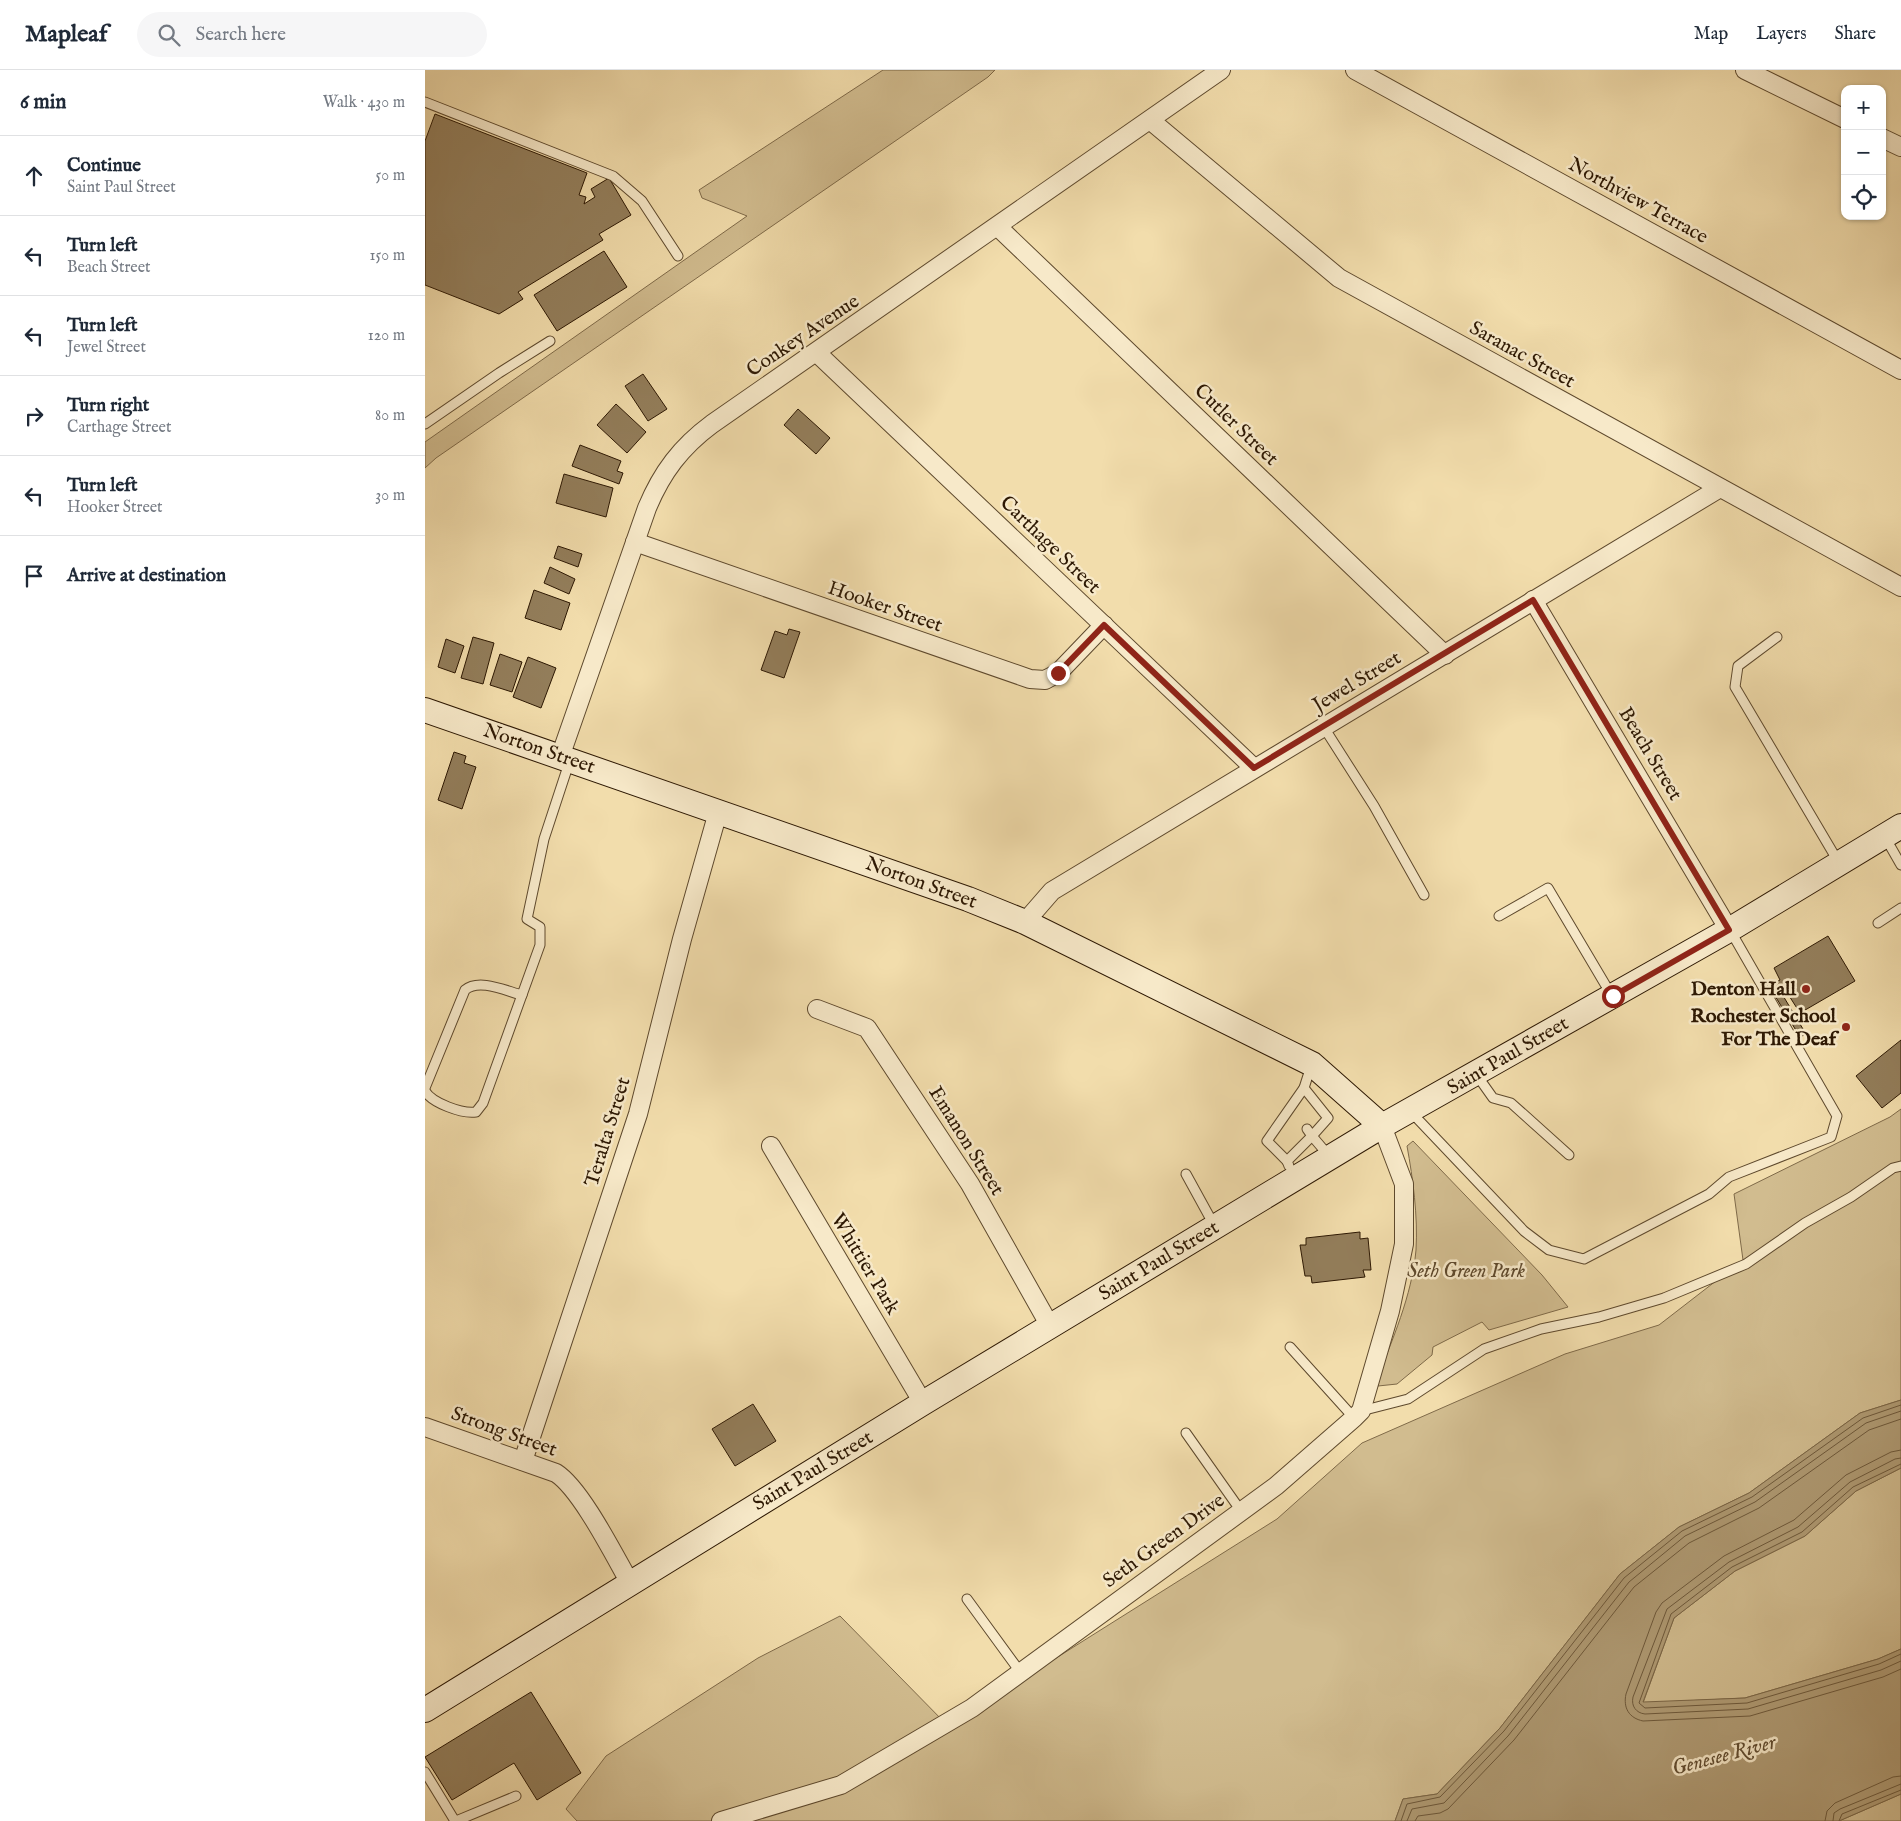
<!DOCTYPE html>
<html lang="en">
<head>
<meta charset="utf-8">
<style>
  body { margin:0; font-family:"IM FELL English",serif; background:#f6f6f7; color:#1f2937 }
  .controls { position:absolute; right:15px; top:15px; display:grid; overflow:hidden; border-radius:10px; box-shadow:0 1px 4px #0004 }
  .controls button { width:45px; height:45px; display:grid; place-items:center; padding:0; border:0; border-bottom:1px solid #e0e1e3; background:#fff; color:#1f2937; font:25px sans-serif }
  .stop { position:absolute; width:15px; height:15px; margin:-11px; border:4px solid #8f2418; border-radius:50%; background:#fff }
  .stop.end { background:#8f2418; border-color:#fff; box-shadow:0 1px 5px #0008 }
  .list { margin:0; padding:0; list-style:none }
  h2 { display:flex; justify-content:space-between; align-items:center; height:65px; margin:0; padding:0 20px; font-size:21px }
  h2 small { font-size:16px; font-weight:400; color:#747a83 }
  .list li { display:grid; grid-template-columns:32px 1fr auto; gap:15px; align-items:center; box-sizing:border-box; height:80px; padding:0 20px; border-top:1px solid #e0e1e3 }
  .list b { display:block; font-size:19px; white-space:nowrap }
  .list p { margin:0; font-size:16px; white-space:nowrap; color:#747a83 }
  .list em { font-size:16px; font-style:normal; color:#747a83 }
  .icon { flex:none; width:28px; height:28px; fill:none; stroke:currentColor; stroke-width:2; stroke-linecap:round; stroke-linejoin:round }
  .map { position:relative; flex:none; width:1476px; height:1751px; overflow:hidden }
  header { display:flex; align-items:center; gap:30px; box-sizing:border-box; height:70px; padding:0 25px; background:#fff; border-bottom:1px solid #e0e1e3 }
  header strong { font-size:24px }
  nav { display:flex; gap:28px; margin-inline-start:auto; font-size:18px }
  .search { width:350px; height:45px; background:#f6f6f7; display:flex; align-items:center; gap:12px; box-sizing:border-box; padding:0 18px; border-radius:28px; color:#747a83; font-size:19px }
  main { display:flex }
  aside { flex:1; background:#fff }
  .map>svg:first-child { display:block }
</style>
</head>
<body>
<header>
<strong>Mapleaf</strong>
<div class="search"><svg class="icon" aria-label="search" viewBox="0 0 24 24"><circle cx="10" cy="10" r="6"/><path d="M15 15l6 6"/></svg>Search here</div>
<nav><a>Map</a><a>Layers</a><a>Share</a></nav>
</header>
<main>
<aside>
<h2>6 min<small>Walk · 430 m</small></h2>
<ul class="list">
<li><svg class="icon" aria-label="ahead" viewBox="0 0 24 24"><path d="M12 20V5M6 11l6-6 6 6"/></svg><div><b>Continue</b><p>Saint Paul Street</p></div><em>50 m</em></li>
<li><svg class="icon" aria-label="left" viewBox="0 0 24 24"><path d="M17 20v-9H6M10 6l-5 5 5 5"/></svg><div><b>Turn left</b><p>Beach Street</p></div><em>150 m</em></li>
<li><svg class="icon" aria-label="left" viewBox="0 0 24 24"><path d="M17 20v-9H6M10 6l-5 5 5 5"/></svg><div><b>Turn left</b><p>Jewel Street</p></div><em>120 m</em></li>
<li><svg class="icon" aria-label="right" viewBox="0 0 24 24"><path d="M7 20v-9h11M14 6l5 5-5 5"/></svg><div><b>Turn right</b><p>Carthage Street</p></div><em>80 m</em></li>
<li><svg class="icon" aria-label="left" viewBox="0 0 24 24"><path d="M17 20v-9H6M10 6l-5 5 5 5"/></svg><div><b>Turn left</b><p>Hooker Street</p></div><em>30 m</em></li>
<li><svg class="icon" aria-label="arrive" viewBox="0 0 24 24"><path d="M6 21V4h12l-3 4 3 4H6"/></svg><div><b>Arrive at destination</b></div></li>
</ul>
</aside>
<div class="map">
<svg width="1476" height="1751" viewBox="0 0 1476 1751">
  <rect width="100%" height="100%" fill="#f2ddac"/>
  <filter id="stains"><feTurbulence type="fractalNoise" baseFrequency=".004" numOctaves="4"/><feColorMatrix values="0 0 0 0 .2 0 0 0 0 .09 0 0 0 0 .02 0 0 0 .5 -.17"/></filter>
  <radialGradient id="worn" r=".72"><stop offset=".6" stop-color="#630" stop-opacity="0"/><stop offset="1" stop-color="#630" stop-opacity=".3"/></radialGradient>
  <g fill="#d1bc8f" stroke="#7f6a49">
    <polygon points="458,0 570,0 563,7 11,388 0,398 0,372 322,146 277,128 274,120"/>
    <polygon points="1476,1039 1476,1330 1435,1343 1324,1423 1254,1457 1195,1504 1075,1658 1012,1724 978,1729 970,1751 152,1751 141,1739 181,1686 333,1588 415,1546 523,1656 852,1449 937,1373 1140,1284 1234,1255 1318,1190 1309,1124 1465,1047"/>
    <path d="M 988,1071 L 1117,1205 L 1143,1237 L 1064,1260 L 1057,1252 L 1008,1277 L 1007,1285 L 972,1314 L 953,1316 L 951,1312 C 967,1270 987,1226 991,1180 C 993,1146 988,1109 982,1076 Z"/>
    <polygon points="1476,1398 1476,1579 1453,1589 1320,1628 1218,1633 1249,1548 1310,1501 1380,1466 1431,1421"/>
    <polygon points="1476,1724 1476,1751 1414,1751"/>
  </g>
  <polygon fill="#af9a73" stroke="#7b6646" points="1476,1330 1476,1398 1431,1421 1380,1466 1310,1501 1249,1548 1218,1632 1320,1628 1453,1589 1476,1579 1476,1724 1414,1751 970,1751 978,1729 1012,1724 1075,1658 1195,1504 1254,1457 1324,1423 1435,1343"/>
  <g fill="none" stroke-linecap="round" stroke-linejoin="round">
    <g stroke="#6e593b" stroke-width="1">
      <path d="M 1476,1380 L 1466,1382 L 1421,1405 L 1369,1450 L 1299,1486 L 1237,1533 L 1231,1542 L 1201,1624 C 1198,1638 1204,1648 1218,1651 L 1325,1646 L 1458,1607 L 1476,1599"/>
      <path d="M 1476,1388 L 1470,1389 L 1425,1412 L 1373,1457 L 1304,1492 L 1242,1539 L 1208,1627 C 1206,1636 1211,1643 1220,1644 L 1323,1639 L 1456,1600 L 1476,1591"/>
      <polyline points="1476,1394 1428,1417 1377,1462 1307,1497 1246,1544 1214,1633 1220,1638 1322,1633 1454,1594 1476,1584"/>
      <polyline points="976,1751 982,1734 1015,1727 1079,1661 1199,1508 1257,1461 1327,1427 1438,1348 1476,1335"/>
      <polyline points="982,1751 987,1739 1019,1733 1083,1666 1204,1512 1260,1466 1330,1432 1441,1353 1476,1341"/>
      <polyline points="990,1751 993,1746 1015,1743 1023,1739 1089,1670 1209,1517 1264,1473 1334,1438 1444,1360 1476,1349"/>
      <polyline points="1400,1751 1402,1741 1410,1733 1468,1707 1476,1706"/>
      <polyline points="1408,1751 1409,1743 1415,1739 1476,1714"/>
      <polyline points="1414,1751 1417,1744 1476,1720"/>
    </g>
  </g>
  <g fill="#937e5b" stroke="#2d1803">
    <polygon points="10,44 162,103 154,125 161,127 159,134 170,127 166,119 184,108 206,145 174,164 178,170 93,222 98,229 74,244 0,215 0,71"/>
    <polygon points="179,181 202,217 132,261 109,225"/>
    <polygon points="218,304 242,339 223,351 200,316"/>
    <polygon points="191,334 221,362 202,383 172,355"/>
    <polygon points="373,339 405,368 391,384 359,355"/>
    <polygon points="155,375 196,391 192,401 198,403 194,414 147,396"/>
    <polygon points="139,404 188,418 181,447 131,433"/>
    <polygon points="133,476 157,484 153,497 129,488"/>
    <polygon points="125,497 150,509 144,524 119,513"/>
    <polygon points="109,520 145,533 136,560 100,548"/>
    <polygon points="364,559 375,562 359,608 336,600 350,561 362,565"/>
    <polygon points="48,567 69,573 58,614 36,608"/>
    <polygon points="21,569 39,576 30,603 13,597"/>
    <polygon points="75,584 97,592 87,622 65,615"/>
    <polygon points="103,587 131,598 116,638 88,627"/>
    <polygon points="29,682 41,686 39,693 51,697 37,739 13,730"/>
    <polygon points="1403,866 1430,911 1375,943 1361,921 1357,924 1381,964 1375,967 1344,916 1355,910 1349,898"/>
    <polygon points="1476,970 1476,1023 1457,1038 1431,1006"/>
    <polygon points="935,1162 935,1169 943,1168 946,1200 938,1200 940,1207 887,1213 886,1206 880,1206 875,1175 881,1175 881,1168"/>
    <polygon points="328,1334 351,1371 310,1396 287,1359"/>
    <polygon points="106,1622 156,1703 112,1730 89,1693 27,1730 0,1687"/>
  </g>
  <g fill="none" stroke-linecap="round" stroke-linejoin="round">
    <g stroke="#5e492d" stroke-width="11">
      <g id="service">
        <polyline points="0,32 188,106 217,131 253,186"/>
        <polyline points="0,354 74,303 125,271"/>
        <polyline points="1352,567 1313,596 1310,617 1414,793"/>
        <polyline points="898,656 949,736 999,825"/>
        <polyline points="1460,767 1476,795"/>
        <polyline points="1074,846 1123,818 1187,926"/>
        <polyline points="1453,853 1476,838"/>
        <polyline points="1051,1004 1068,1028 1086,1033 1144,1085"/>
        <path d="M 0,1018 L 40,920 C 54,908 81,921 97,925"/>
        <path d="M 0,1021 C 7,1033 37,1044 51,1042 L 58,1033 L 115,875 L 115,857 L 102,849 L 119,769 L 145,690"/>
        <polyline points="986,1042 1099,1161 1124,1180 1159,1189 1284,1124 1304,1107 1406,1067 1412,1046 1305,860"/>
        <polyline points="882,1059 887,1066 903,1048 879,1018 886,996"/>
        <polyline points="862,1091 842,1071 879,1018"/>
        <polyline points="864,1096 862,1091 887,1066 904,1086"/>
        <polyline points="761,1104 789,1155"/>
        <polyline points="865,1277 929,1348"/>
        <polyline points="936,1341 983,1329 1059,1279 1116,1259 1174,1247 1239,1228 1321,1194 1380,1153 1426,1127 1468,1098 1476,1096"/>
        <polyline points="761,1363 816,1441"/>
        <polyline points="542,1529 596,1603"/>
        <polyline points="0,1702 30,1751"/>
        <polyline points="31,1751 91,1726"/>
      </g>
    </g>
    <g stroke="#5e492d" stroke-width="20">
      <g id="minor">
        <polyline points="930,0 1476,300"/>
        <polyline points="1320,0 1420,49"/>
        <polyline points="725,50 914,208 1476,517"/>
        <polyline points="1457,68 1476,77"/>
        <polyline points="573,157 1020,585"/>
        <polyline points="392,283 829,698"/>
        <polyline points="210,472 605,609 620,610 633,603 679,555"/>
        <polyline points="1108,530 1304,860"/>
        <path d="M 135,687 L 222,438 C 237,402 256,377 287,354 L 796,0"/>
        <polyline points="600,852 627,821 1295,418"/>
        <polyline points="392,939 442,958 545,1114 625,1256"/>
        <polyline points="346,1076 498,1333"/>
        <path d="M 0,1357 L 131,1403 C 156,1419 189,1485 205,1513"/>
        <polyline points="98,1391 213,1044 257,869 293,742"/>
        <polyline points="296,1751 416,1715 547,1638 851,1416 929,1348 936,1341 965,1241 979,1174 979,1114 957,1056"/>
      </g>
    </g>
    <g stroke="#2d1803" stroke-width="26">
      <g id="secondary">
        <polyline points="0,640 543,829 600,852 887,994 957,1056"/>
        <polyline points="0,1640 498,1333 957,1056 1304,860 1476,756"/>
      </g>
    </g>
    <use href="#service" stroke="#f7e9c9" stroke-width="9"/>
    <use href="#minor" stroke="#f7e9c9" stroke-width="18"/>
    <use href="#secondary" stroke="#f7e9c9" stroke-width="24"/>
  </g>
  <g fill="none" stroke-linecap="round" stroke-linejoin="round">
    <polyline stroke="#8f2418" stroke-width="6" points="633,603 679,555 829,698 1108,530 1304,860 1188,926"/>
  </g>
  <g fill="#8f2418" stroke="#f7e9c9" stroke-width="2">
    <circle cx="1381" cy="919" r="5"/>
    <circle cx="1421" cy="957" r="5"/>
  </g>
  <g text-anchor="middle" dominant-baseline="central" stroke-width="5" stroke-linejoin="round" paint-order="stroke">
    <g font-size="20" fill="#2d1803" stroke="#f7e9c9">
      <text transform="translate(1213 131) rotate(29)">Northview Terrace</text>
      <text transform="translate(378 266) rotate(-34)">Conkey Avenue</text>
      <text transform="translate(1097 285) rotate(29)">Saranac Street</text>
      <text transform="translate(811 355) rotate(44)">Cutler Street</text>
      <text transform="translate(625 475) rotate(44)">Carthage Street</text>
      <text transform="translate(460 537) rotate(19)">Hooker Street</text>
      <text transform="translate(932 612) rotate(-31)">Jewel Street</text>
      <text transform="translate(114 679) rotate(19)">Norton Street</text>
      <text transform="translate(1225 684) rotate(59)">Beach Street</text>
      <text transform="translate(496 813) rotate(20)">Norton Street</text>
      <text transform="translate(1083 986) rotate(-30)">Saint Paul Street</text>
      <text transform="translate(183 1062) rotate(-73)">Teralta Street</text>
      <text transform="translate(541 1071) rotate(58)">Emanon Street</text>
      <text transform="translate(734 1191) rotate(-31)">Saint Paul Street</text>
      <text transform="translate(440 1194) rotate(59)">Whittier Park</text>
      <text transform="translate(79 1362) rotate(20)">Strong Street</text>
      <text transform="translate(388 1401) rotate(-31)">Saint Paul Street</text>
      <text transform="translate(739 1471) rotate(-36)">Seth Green Drive</text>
    </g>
    <g font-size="20" font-weight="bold" fill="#2d1803" stroke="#f7e9c9" text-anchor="end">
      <text x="1371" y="919">Denton Hall</text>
      <text x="1411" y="946">Rochester School<tspan x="1411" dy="23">For The Deaf</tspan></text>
    </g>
    <g font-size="20" font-style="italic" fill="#5e492d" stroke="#f7e9c9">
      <text x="1041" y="1201">Seth Green Park</text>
    </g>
    <g font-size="21" font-style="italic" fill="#614c30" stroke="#f7e9c9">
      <text transform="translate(1299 1686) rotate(-15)">Genesee River</text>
    </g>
  </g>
  <rect width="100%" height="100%" filter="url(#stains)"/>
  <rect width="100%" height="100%" fill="url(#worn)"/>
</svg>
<div class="controls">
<button>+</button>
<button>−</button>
<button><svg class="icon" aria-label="locate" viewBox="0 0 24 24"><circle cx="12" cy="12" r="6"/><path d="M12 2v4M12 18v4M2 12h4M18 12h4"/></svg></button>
</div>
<div class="stop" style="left:1188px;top:926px"></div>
<div class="stop end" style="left:633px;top:603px"></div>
</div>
</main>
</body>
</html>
